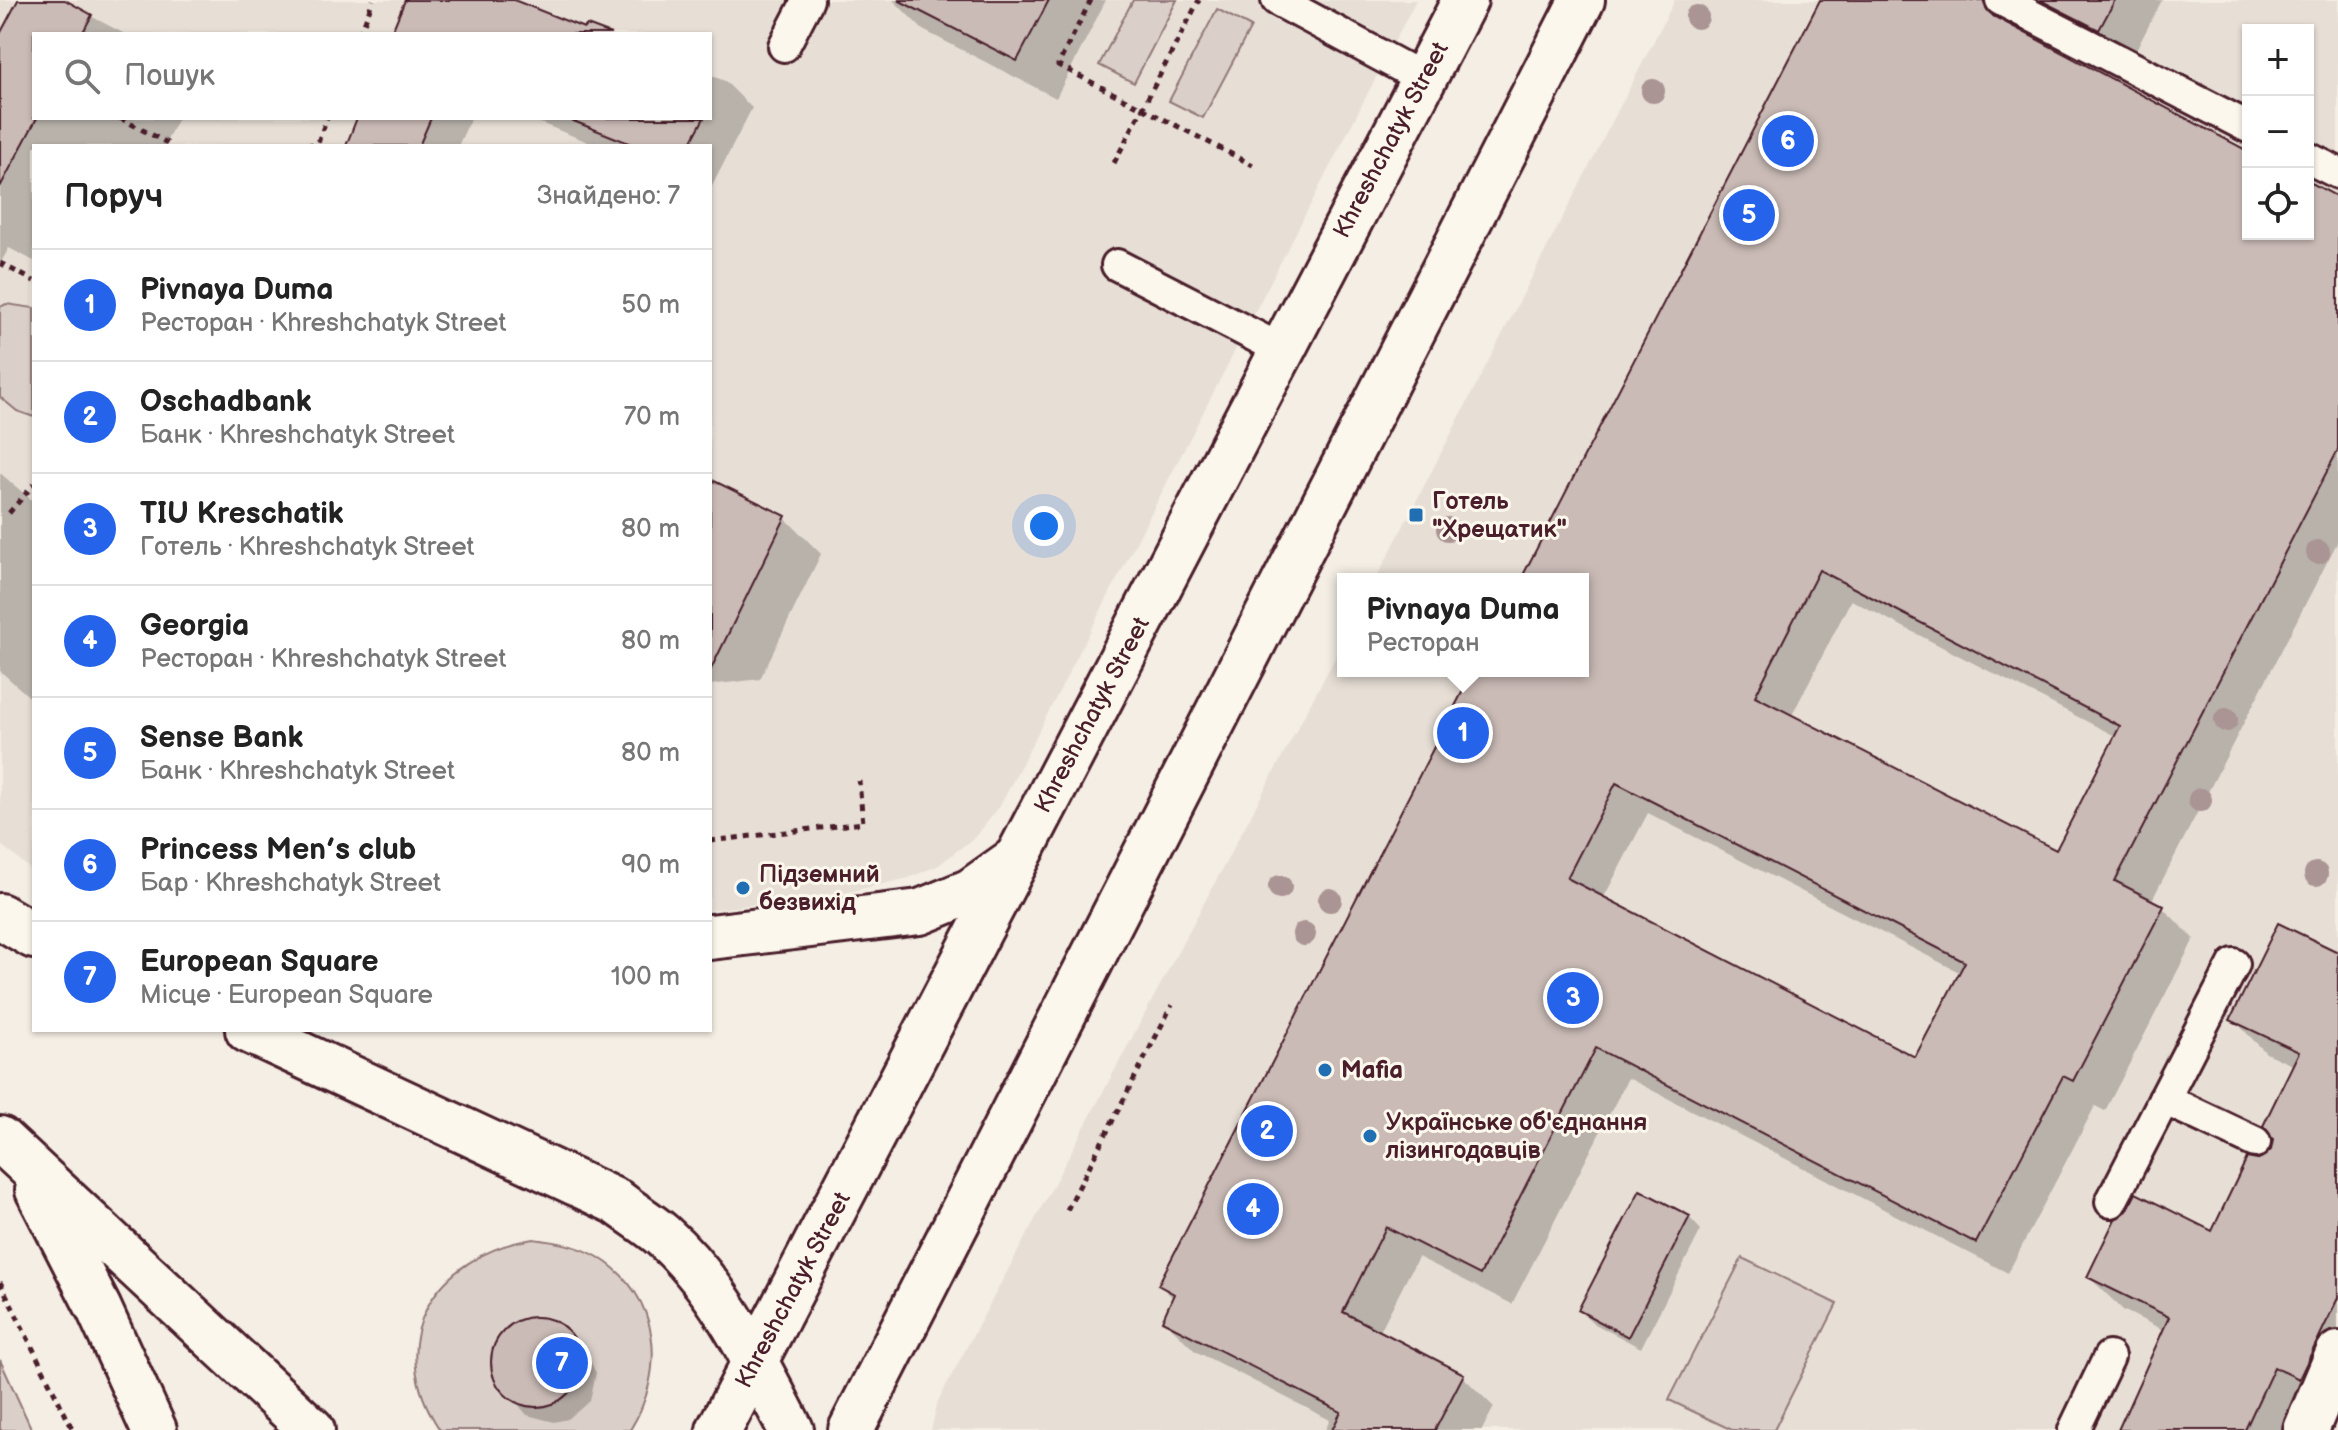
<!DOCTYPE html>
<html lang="uk">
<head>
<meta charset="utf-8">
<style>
  body { margin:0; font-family:"Balsamiq Sans",sans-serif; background:#f2f2f2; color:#222 }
  .controls { position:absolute; right:24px; top:24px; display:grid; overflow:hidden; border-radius:0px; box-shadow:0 2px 6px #0004 }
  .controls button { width:72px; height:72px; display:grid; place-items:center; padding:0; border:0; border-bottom:2px solid #e0e0e0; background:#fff; color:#222; font:40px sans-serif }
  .you { position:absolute; left:1044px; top:526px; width:28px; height:28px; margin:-20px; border:6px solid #fff; border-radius:50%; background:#1a73e8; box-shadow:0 0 0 12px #1a73e833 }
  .badge { display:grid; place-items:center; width:52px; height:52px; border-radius:50%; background:#2563eb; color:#fff; font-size:26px; font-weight:700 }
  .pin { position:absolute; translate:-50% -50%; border:4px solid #fff; box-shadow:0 2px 8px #0006 }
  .popup { position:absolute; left:1337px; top:573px; width:252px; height:104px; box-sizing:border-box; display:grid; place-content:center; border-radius:0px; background:#fff; filter:drop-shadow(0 2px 6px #0005); font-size:26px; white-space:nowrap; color:#767676 }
  .popup b { font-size:30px; color:#222 }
  .popup::after { content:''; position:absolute; left:50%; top:100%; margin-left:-16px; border:16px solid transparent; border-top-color:#fff }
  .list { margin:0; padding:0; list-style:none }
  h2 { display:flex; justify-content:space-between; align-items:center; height:104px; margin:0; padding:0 32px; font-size:34px }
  h2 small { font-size:26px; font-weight:400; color:#767676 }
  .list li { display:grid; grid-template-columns:52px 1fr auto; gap:24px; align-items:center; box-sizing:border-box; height:112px; padding:0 32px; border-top:2px solid #e0e0e0 }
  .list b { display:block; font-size:30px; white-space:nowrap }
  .list p { margin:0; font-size:26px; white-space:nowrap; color:#767676 }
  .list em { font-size:26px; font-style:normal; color:#767676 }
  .icon { flex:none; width:44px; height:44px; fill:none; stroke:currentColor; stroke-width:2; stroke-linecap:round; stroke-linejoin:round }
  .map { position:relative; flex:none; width:2338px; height:1430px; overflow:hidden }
  .search { position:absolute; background:#fff; box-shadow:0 2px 6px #0004; left:32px; top:32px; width:680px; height:88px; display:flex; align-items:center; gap:20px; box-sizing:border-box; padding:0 28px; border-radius:0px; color:#767676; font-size:30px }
  .panel { position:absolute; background:#fff; box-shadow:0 2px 6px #0004; left:32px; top:144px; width:680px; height:888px; border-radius:0px }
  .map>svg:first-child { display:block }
</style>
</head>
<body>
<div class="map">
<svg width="2338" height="1430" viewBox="0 0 2338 1430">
  <rect width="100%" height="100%" fill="#f4eee4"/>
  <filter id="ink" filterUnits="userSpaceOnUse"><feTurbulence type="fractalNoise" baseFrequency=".0125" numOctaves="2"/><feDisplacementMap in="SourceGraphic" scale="16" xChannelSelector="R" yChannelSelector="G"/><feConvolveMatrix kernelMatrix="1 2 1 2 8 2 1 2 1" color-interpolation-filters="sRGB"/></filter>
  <g filter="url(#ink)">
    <g fill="#e7dfd6" fill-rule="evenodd">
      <path d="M 0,0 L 1416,0 L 1000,806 L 976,836 L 939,865 L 909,878 L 844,893 L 710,910 L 710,146 L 34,146 L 34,872 L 0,844 ZM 34,34 L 710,34 L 710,118 L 34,118 Z"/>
      <path d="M 1675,0 L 2338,0 L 2338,1336 L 2296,1430 L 931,1430 L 938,1401 L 1343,643 L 1343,671 L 1583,671 L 1583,579 L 1376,579 ZM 2248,30 L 2308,30 L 2308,234 L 2248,234 Z"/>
    </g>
    <g fill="#dbd0c9" stroke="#92787a" stroke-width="2">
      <polygon points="1133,0 1177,0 1134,83 1099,65"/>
      <polygon points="1217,9 1251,27 1203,118 1169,101"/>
      <polygon points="6,304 34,308 34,417 17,411 0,397 0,307"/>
      <path d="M 533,1239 C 556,1242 578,1245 598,1257 C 662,1296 666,1372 630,1430 L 440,1430 C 381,1341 434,1255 533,1239 Z"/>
      <polygon points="1742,1258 1837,1304 1774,1430 1732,1430 1669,1400"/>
      <polygon points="0,1360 32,1430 0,1430"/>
    </g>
    <g fill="#0003" fill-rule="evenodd">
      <polygon points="21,0 60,0 125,34 34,34 34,118 178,118 164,146 34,146 34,261 9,248 0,264 0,38"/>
      <polygon points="893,0 1106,0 1056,98 923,30"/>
      <path d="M 1823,0 L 2162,0 L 2131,60 L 2015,24 L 2016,28 L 2248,153 L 2248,234 L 2308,234 L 2308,184 L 2338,199 L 2338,541 L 2151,902 L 2163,908 L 2194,939 L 2105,1111 L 2095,1106 L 2008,1273 L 1628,1078 L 1512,1304 L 1418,1257 L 1379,1333 L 1462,1376 L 1494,1407 L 1482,1430 L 1325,1430 L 1330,1420 L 1195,1351 L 1164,1320 L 1174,1299 L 1160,1285 L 1477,671 L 1583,671 L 1583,579 L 1524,579 ZM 1851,600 L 2117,737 L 2057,853 L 1791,717 ZM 1648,813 L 1961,973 L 1916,1060 L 1603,899 Z"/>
      <polygon points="710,75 725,81 752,108 710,190 710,146 598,146 528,118 710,118"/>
      <polygon points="360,118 471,118 458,146 349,146"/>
      <polygon points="0,473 34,502 34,701 0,671"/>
      <polygon points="710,481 785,518 821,554 760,679 710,685"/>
      <polygon points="2338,954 2338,1401 2294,1430 2120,1430 2165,1331 2123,1310 2089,1277 2213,1234 2258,1162 2273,1152 2294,1066 2266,1053 2233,1019"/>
      <polygon points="1689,1217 1701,1230 1641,1348 1593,1323 1580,1310"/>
      <polygon points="543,1320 567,1331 583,1347 596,1373 590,1401 568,1419 554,1422 527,1415 495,1377 493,1364 493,1352 507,1329 518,1323"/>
    </g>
    <g fill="#cabbb6" stroke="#4a1f2b" stroke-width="2" fill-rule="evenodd">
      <polygon points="18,0 65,0 92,15 82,34 34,34 34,118 37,118 0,187 0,34"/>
      <polygon points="405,0 514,0 584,28 587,25 611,34 391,34"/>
      <polygon points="898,0 1049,0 1017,61"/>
      <path d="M 1820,0 L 1983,0 L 1993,16 L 2248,151 L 2248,234 L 2308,234 L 2308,181 L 2338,197 L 2338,450 L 2115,881 L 2164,906 L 2073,1081 L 2063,1076 L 1976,1243 L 1596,1048 L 1480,1275 L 1386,1227 L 1343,1312 L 1464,1374 L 1435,1430 L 1332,1430 L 1341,1412 L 1162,1321 L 1174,1294 L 1158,1285 L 1473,671 L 1583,671 L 1583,579 L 1521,579 ZM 1819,570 L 2120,726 L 2056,850 L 1755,696 ZM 1616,783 L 1965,962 L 1915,1057 L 1567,878 Z"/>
      <polygon points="2040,0 2115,0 2099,30"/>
      <polygon points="357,118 431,118 419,146 346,146"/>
      <polygon points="566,118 704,118 689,146 636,146"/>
      <polygon points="710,479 786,516 710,671"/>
      <polygon points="2278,923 2338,952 2338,1298 2299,1379 2274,1367 2245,1430 2118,1430 2169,1317 2087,1277 2115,1219 2127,1211 2136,1193 2212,1231 2247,1158 2257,1160 2271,1150 2273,1140 2263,1126 2299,1052 2230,1020"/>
      <polygon points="1640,1190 1690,1216 1628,1337 1578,1310"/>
      <circle cx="536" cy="1362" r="45"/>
    </g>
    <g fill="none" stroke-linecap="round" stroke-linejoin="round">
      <g stroke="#4a1f2b" stroke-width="36">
        <g id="service">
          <polyline points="1277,0 1424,79"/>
          <polyline points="2001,0 2248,127"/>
          <polyline points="784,46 808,0"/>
          <polyline points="2308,158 2338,173"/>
          <polyline points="1117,265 1282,350"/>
          <polyline points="2164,1099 2255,1142"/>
          <polyline points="2111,1202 2234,964"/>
          <polyline points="2074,1430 2109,1357"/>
        </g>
      </g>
      <g stroke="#4a1f2b" stroke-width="50">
        <polyline id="minor" points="2306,1430 2338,1354"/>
      </g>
      <g stroke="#4a1f2b" stroke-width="50">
        <g id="secondary">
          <polyline points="0,916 34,936"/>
          <polyline points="710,937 920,912 971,891 1016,859"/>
          <path d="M 248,1030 L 617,1202 C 631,1213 648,1223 662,1235 C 720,1286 756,1363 791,1430"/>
          <polyline points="0,1139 312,1430"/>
          <polyline points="38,1190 99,1309 154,1430"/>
        </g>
      </g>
      <g stroke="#4a1f2b" stroke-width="50">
        <g id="primary">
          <polyline points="719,1430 1465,0"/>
          <polyline points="851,1430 1582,0"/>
        </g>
      </g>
      <g stroke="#4a1f2b" stroke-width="5" stroke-dasharray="6 6" stroke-linecap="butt">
        <polyline points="1091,0 1058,65 1253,165"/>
        <polyline points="360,34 373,0"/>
        <polyline points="120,118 173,146"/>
        <polyline points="307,146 318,142 327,118"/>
        <polyline points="1114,163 1199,0"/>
        <polyline points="0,263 34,281"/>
        <polyline points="9,513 34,484"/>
        <polyline points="710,841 863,823 859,781"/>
        <polyline points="1067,1210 1172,1005"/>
        <polyline points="0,1282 73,1430"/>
      </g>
      <use href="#service" stroke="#fbf7ec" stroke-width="30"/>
      <use href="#minor" stroke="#fbf7ec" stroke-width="44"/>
      <use href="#secondary" stroke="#fbf7ec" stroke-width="44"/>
      <use href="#primary" stroke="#fbf7ec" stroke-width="44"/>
    </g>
    <g fill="#aa9494">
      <circle cx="1697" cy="17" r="12"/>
      <circle cx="1653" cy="91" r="12"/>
      <circle cx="1448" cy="529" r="12"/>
      <circle cx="2318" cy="552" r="12"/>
      <circle cx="2226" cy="720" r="12"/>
      <circle cx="2200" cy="800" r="12"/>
      <circle cx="2316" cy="874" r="12"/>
      <circle cx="1280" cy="887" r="12"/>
      <circle cx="1330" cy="900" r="12"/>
      <circle cx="1304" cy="934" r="12"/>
    </g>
  </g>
  <g fill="#1f6fb2" stroke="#fbf7ec" stroke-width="3">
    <rect x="1408" y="507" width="16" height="16" rx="4"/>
    <circle cx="743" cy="888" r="8"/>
    <circle cx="1325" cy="1070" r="8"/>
    <circle cx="1370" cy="1136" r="8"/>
  </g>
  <g text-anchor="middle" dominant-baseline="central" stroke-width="6" stroke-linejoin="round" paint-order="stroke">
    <g font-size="24" fill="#4a1f2b" stroke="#fbf7ec">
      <text transform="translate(1391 140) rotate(-62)">Khreshchatyk Street</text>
      <text transform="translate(1092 715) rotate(-62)">Khreshchatyk Street</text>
      <text transform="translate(793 1290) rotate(-62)">Khreshchatyk Street</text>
    </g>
    <g font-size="24" font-weight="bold" fill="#4a1f2b" stroke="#fbf7ec" text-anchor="start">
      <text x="1432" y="501">Готель<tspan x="1432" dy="28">"Хрещатик"</tspan></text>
      <text x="759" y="874">Підземний<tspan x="759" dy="28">безвихід</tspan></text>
      <text x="1341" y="1070">Mafia</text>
      <text x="1386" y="1122">Українське об'єднання<tspan x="1386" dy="28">лізингодавців</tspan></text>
    </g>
  </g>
</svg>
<div class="controls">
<button>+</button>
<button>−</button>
<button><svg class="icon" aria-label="locate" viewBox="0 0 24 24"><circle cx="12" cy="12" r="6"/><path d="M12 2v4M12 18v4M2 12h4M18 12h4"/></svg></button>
</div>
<div class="you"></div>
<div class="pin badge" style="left:1463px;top:733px">1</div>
<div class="popup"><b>Pivnaya Duma</b>Ресторан</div>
<div class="pin badge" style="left:1267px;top:1131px">2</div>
<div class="pin badge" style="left:1573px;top:998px">3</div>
<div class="pin badge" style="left:1253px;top:1209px">4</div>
<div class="pin badge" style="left:1749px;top:215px">5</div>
<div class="pin badge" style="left:1788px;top:141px">6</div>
<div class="pin badge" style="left:562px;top:1363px">7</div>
<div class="search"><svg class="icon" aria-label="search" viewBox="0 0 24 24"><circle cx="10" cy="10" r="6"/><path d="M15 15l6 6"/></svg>Пошук</div>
<section class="panel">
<h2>Поруч<small>Знайдено: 7</small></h2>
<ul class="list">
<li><span class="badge">1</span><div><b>Pivnaya Duma</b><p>Ресторан · Khreshchatyk Street</p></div><em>50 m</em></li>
<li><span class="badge">2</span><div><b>Oschadbank</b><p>Банк · Khreshchatyk Street</p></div><em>70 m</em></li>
<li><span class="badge">3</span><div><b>TIU Kreschatik</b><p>Готель · Khreshchatyk Street</p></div><em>80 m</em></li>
<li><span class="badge">4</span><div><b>Georgia</b><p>Ресторан · Khreshchatyk Street</p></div><em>80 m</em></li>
<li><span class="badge">5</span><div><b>Sense Bank</b><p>Банк · Khreshchatyk Street</p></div><em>80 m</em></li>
<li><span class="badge">6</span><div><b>Princess Men’s club</b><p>Бар · Khreshchatyk Street</p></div><em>90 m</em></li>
<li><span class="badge">7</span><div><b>European Square</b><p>Місце · European Square</p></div><em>100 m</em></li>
</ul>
</section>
</div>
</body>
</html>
